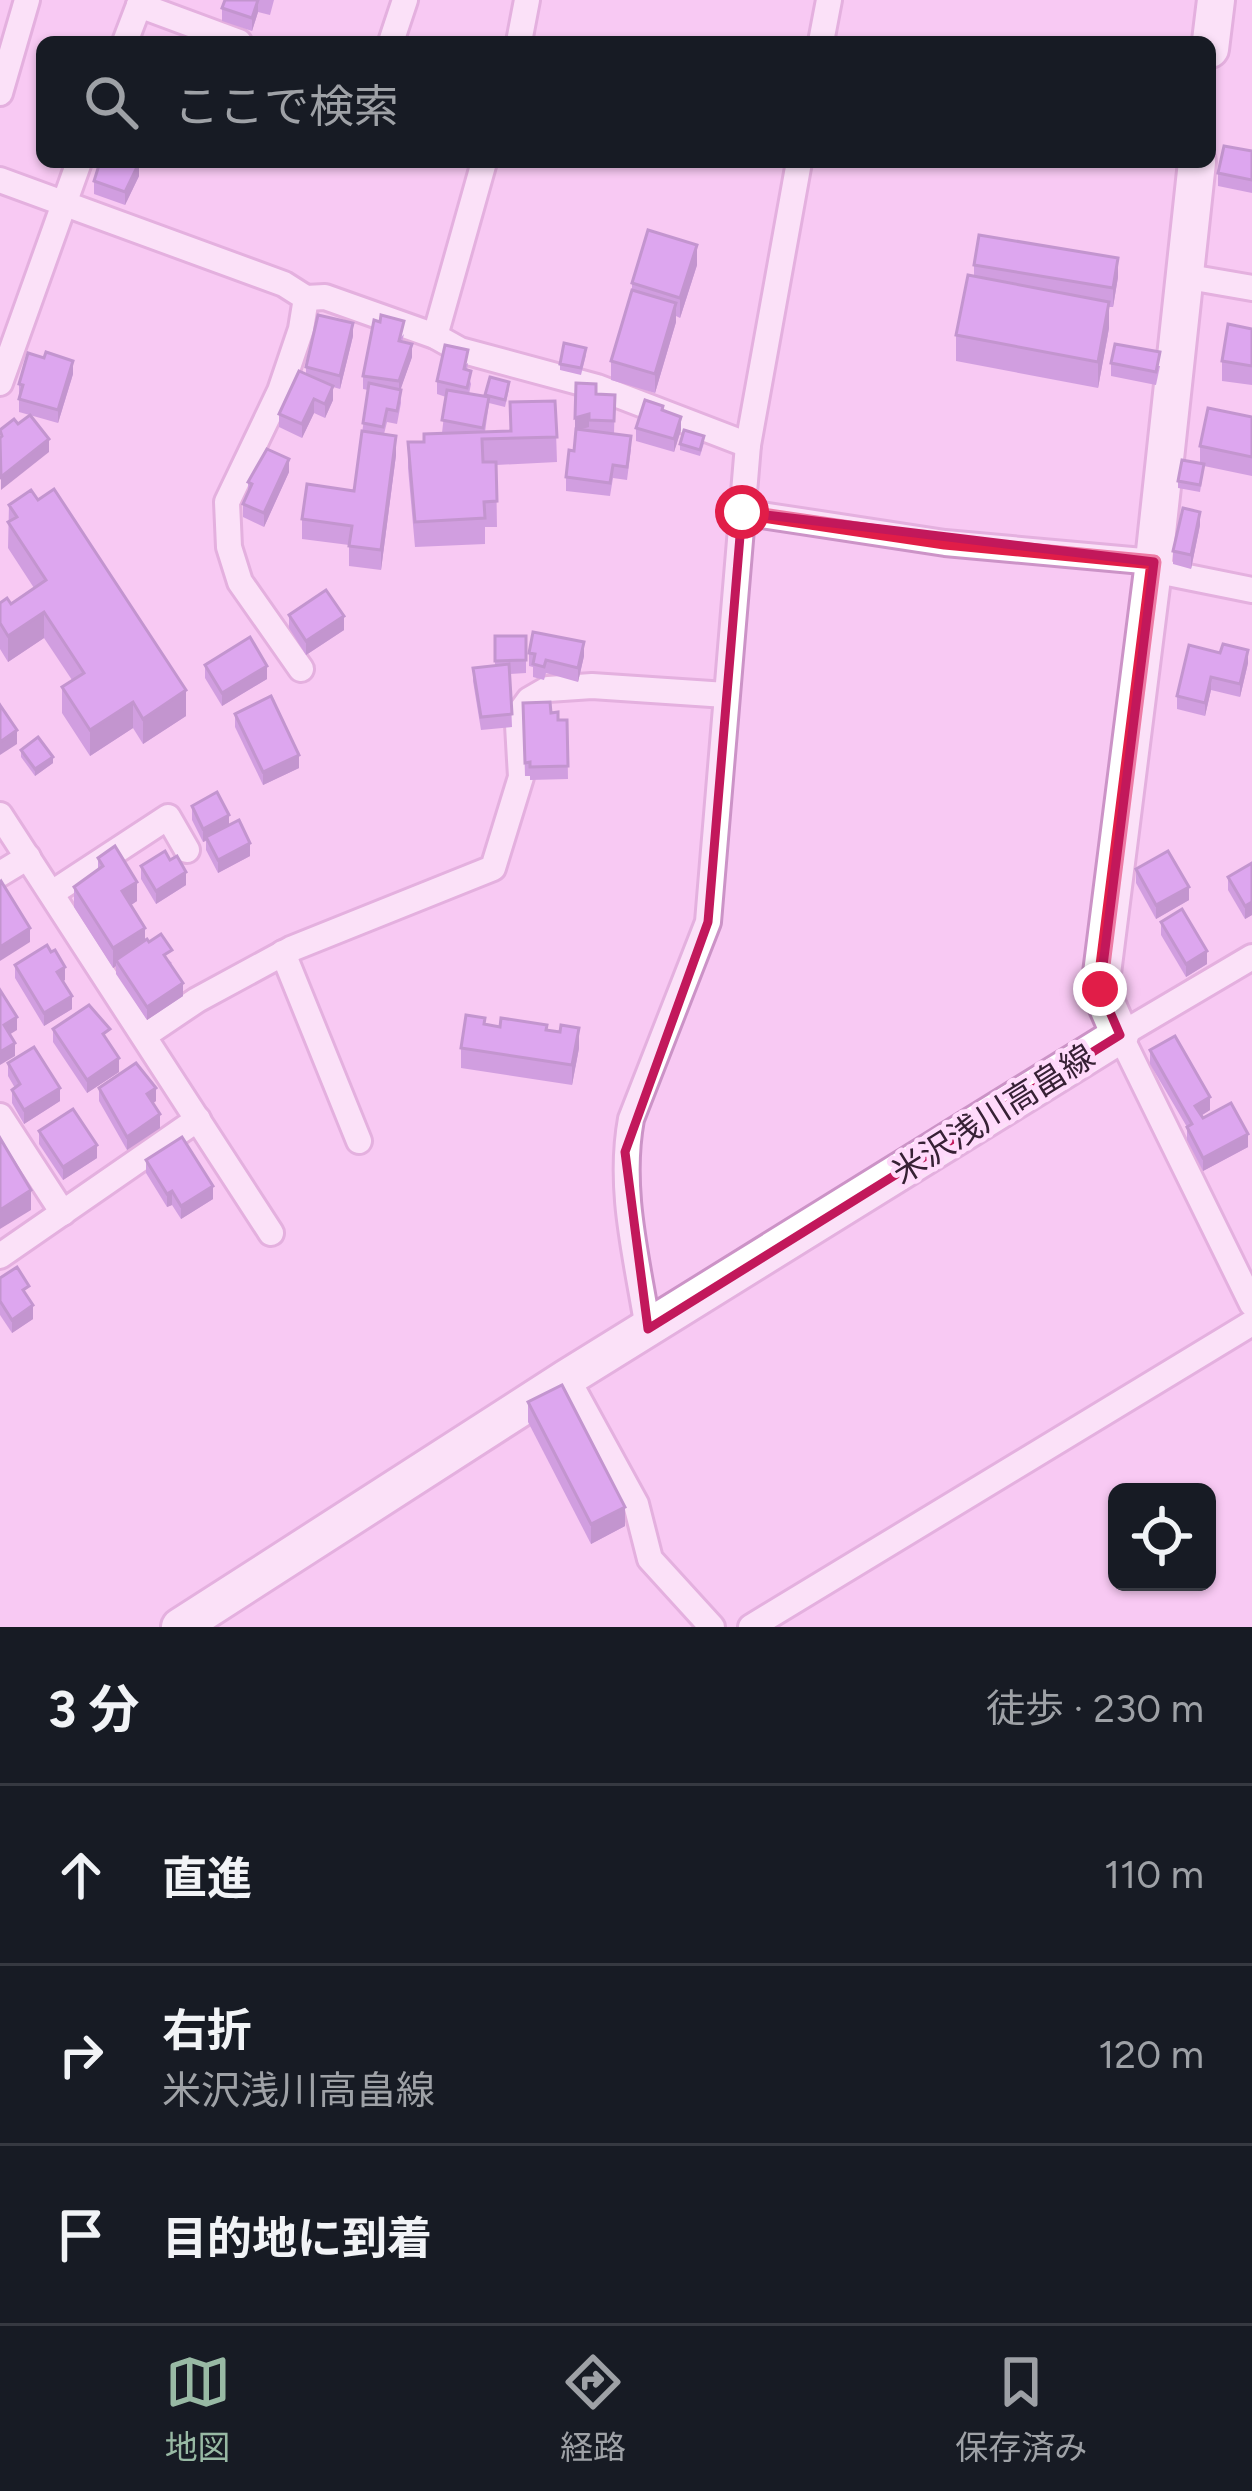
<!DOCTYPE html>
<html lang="ja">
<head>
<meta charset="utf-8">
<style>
  body { margin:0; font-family:Figtree,"Noto Sans JP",sans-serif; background:#242831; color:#f1f3f6 }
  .controls { position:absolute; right:36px; bottom:36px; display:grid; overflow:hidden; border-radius:18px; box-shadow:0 3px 9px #0004 }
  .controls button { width:108px; height:108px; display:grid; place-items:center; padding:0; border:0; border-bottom:3px solid #363941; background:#171b24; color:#f1f3f6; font:60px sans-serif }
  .stop { position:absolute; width:36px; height:36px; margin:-27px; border:9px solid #e11d48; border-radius:50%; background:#fff }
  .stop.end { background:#e11d48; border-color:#fff; box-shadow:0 3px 12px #0008 }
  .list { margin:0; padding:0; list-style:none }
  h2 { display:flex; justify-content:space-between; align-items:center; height:156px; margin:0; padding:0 48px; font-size:51px }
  h2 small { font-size:39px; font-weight:400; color:#9ea1a6 }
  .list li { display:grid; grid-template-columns:78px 1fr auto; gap:36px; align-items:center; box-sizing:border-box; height:180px; padding:0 48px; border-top:3px solid #363941 }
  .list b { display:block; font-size:45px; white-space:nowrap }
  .list p { margin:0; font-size:39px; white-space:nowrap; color:#9ea1a6 }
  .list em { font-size:39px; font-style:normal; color:#9ea1a6 }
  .icon { flex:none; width:66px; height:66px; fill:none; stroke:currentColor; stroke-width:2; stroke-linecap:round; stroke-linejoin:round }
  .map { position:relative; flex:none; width:1252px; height:1627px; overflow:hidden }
  .search { position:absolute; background:#171b24; box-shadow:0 3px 9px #0004; left:36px; right:36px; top:36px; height:132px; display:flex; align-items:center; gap:30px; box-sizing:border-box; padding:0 42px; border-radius:18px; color:#9ea1a6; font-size:45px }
  .sheet { height:696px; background:#171b24 }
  nav { display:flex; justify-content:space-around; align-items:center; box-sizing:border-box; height:168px; border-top:3px solid #363941; background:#171b24; font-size:33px; color:#9ea1a6 }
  nav a { display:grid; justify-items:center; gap:6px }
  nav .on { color:#98b9a4 }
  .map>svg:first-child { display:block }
</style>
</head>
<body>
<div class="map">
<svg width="1252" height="1627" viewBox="0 0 1252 1627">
  <rect width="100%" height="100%" fill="#f8c9f3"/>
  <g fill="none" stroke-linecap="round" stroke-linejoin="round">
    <g stroke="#cc93c7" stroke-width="30">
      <g id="minor">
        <polyline points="139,5 239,42"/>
        <polyline points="125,42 141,0"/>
        <polyline points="391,42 405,0"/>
        <polyline points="519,42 527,0"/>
        <polyline points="821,42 829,0"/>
        <polyline points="0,93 27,0"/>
        <polyline points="0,180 284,284 306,298 301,329 280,391 227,502 229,547 240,582 301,669"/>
        <polyline points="1183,276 1252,288"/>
        <polyline points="306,298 325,297 435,336 460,350 597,387 748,445"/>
        <polyline points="435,336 484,162"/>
        <polyline points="0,383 79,162"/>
        <polyline points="742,512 945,543 1154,562"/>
        <polyline points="1153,570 1252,590"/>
        <polyline points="0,815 271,1233"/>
        <polyline points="0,874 28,857"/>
        <polyline points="52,893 168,817 187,850"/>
        <polyline points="283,953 359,1141"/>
        <polyline points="1252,957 1120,1035 1252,1304"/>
        <polyline points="145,1035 197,1000 291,949 493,868 521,777 518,725 521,711 529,700 548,689 592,686 726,695"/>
        <polyline points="0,1116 63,1213"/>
        <polyline points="0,1256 198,1119"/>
        <path d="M 648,1329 C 637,1259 618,1190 631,1119 L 708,922 L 748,445 L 799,162"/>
        <polyline points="567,1378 636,1504 650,1559 712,1627"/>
        <polyline points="751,1627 1252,1323"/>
      </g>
    </g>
    <g stroke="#cc93c7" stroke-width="42">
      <g id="secondary">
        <polyline points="1210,49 1216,0"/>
        <polyline points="180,1627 567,1378 1120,1035 1100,989 1153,570 1197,162"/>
      </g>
    </g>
    <use href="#minor" stroke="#fff" stroke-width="24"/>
    <use href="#secondary" stroke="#fff" stroke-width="36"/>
  </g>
  <g fill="#a36bca">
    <polygon points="225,0 274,0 270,15 258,12 252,31 222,21 222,8"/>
    <polygon points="1252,151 1252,193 1218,186 1218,173"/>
    <polygon points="139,176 125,205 94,194 94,181"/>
    <polygon points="697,265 680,318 676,316 676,322 655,393 611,380 611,361 632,290 632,283"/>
    <polygon points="974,265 1118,277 1113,307 1109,307 1109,328 1098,388 956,361 956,335 974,276"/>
    <polygon points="1252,329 1252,385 1222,381 1222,361"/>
    <polygon points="404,334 402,342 412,357 400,390 401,403 397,424 387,422 384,434 396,455 381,570 349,566 349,545 302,539 302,519 354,491 368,390 363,389 363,376"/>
    <polygon points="353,336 340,389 333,387 333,400 325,418 314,413 302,438 279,427 279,414 306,374 306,367"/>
    <polygon points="586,355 581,375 560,370 560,364"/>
    <polygon points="468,363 467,370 471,384 469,394 485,397 490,377 509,389 505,407 489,403 485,432 510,431 510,402 555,401 557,462 496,465 497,527 485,527 485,544 415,547 408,468 408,442 424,442 442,433 446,397 437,394 437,381"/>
    <polygon points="1111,363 1160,366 1156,385 1111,376"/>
    <polygon points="73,374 58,423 19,412 19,384"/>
    <polygon points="596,394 615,395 614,434 631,449 627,480 613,478 610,496 566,491 566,477 574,451 575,431"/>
    <polygon points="1252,417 1252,476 1204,466 1200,492 1178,488 1178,481 1200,463 1200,446"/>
    <polygon points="636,428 681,430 674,452 636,441"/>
    <polygon points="704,443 700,456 680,450 680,444"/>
    <polygon points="289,472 264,527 243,517 243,504 248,493 248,482"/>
    <polygon points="9,505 186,716 143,744 133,728 90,756 62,713 62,687 72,680 44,638 8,662 0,649 0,603 11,604 34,588 8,548"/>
    <polygon points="1200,525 1191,569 1173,564 1173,551"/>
    <polygon points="289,615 344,630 306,655 289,628"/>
    <polygon points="495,636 526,636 526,673 510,674 512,727 481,730 473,681 473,668 495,665"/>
    <polygon points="1189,645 1248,663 1240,697 1211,690 1205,716 1177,709 1177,696"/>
    <polygon points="529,653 584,656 578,682 546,673 544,680 533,677 533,667 529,666"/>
    <polygon points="205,665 267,679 222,706 205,678"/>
    <polygon points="523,703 551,713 558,720 567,720 568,779 530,780 530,776 525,776"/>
    <polygon points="235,714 299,768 263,785 235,727"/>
    <polygon points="21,750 53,763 35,776 21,757"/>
    <polygon points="192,806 229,825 250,856 218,873 206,850 206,841 203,842 192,820"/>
    <polygon points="98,858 137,901 131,905 145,940 172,963 170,964 183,996 147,1020 116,974 116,966 113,968 74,907 74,887 98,870"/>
    <polygon points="1252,863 1252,915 1245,919 1228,890 1228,877"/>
    <polygon points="141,866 186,885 156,904 141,879"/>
    <polygon points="1136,869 1189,900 1156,919 1136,883"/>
    <polygon points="1161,922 1207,964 1186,977 1161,935"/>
    <polygon points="15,965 65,980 63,981 72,1009 44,1026 15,978"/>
    <polygon points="485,1025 547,1030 579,1048 572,1085 461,1068 461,1048"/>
    <polygon points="53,1029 110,1043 109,1044 119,1072 87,1093 53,1042"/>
    <polygon points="1150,1050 1210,1110 1201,1116 1203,1118 1248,1147 1203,1171 1187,1140 1187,1127 1150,1064"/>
    <polygon points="8,1063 60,1101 24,1124 12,1103 12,1090 15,1088 8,1076"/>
    <polygon points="99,1088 156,1101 153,1103 160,1128 127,1150 99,1101"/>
    <polygon points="39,1131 97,1158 63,1180 39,1144"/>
    <polygon points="146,1160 213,1199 181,1219 172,1205 167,1207 146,1173"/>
    <polygon points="0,1278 29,1298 33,1319 12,1333 0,1315"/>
    <polygon points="528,1402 625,1526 591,1544 528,1422"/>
  </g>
  <g fill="#8457a4">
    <polygon points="258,0 258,12 252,31 252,18"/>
    <polygon points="139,163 139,176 125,205 125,192"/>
    <polygon points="697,245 697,265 680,318 680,298"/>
    <polygon points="1118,258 1118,277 1113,307 1113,288"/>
    <polygon points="1109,302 1109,328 1098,388 1098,362"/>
    <polygon points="676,303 676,322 655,393 655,374"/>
    <polygon points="353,323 353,336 340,389 340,376"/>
    <polygon points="412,344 412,357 399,394 399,381"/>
    <polygon points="73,361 73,374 58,423 58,410"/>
    <polygon points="333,386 333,400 325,418 325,404"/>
    <polygon points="314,399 314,413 302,438 302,424"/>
    <polygon points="589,414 589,427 575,431 575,418"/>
    <polygon points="681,417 681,430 674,452 674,439"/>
    <polygon points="396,436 396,455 381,570 381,550"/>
    <polygon points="49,439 49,452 1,490 1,477"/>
    <polygon points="289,459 289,472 264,527 264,513"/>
    <polygon points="1200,512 1200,525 1191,569 1191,555"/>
    <polygon points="44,612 44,638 8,662 8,636"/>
    <polygon points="344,616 344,630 306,655 306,641"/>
    <polygon points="584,642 584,656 578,682 578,668"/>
    <polygon points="1248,650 1248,663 1240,697 1240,684"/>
    <polygon points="267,666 267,679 222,706 222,693"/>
    <polygon points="1211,677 1211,690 1205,716 1205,703"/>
    <polygon points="186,690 186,716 143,744 143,719"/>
    <polygon points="133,702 133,728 90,756 90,730"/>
    <polygon points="17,730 17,744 0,755 0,742"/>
    <polygon points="299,755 299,768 263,785 263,772"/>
    <polygon points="53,757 53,763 35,776 35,769"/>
    <polygon points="229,815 229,828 203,842 203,829"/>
    <polygon points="250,843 250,856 218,873 218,860"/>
    <polygon points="186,872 186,885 156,904 156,891"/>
    <polygon points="137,882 137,901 122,911 122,891"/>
    <polygon points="1189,887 1189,900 1156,919 1156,905"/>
    <polygon points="1252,902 1252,915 1245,919 1245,906"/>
    <polygon points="30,928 30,942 0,961 0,947"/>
    <polygon points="145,928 145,947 116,960 116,966 113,968 113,948"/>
    <polygon points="1207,951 1207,964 1186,977 1186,964"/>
    <polygon points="65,967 65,980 57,985 57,972"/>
    <polygon points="183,983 183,996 147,1020 147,1007"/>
    <polygon points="72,996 72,1009 44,1026 44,1013"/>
    <polygon points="17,1017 17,1030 4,1038 4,1025"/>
    <polygon points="579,1028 579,1048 572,1085 572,1065"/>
    <polygon points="15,1043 15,1056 0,1065 0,1052"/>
    <polygon points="119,1058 119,1072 87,1093 87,1080"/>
    <polygon points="60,1088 60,1101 24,1124 24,1110"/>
    <polygon points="156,1088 156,1101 147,1107 147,1094"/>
    <polygon points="1210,1097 1210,1110 1195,1119 1195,1106"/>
    <polygon points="160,1114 160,1128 127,1150 127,1137"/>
    <polygon points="1248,1134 1248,1147 1203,1171 1203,1158"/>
    <polygon points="97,1145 97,1158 63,1180 63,1167"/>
    <polygon points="213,1186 213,1199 181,1219 181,1206"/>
    <polygon points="31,1190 31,1210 0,1229 0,1210"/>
    <polygon points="172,1191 172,1205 167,1207 167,1194"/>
    <polygon points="33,1305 33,1319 12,1333 12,1320"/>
    <polygon points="625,1507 625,1526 591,1544 591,1524"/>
  </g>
  <g fill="#bd7ceb" stroke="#8457a4" stroke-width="3">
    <polygon points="225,0 258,0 252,18 222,8"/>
    <polygon points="1224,146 1252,151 1252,180 1218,173"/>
    <polygon points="100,162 139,163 125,192 94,181"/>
    <polygon points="648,230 697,245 680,298 632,283"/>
    <polygon points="979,235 1118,258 1113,288 974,265"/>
    <polygon points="968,275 1109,302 1098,362 956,335"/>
    <polygon points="632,290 676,303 655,374 611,361"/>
    <polygon points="318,315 353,323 340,376 306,367"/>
    <polygon points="381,315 404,321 399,341 412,344 399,381 363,376 374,320 380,322"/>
    <polygon points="1228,324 1252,329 1252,366 1222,361"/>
    <polygon points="564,343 586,348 581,368 560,364"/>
    <polygon points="1115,344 1160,352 1156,372 1111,363"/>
    <polygon points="445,345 468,350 464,369 471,371 467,388 437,381"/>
    <polygon points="46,352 73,361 58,410 19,399 23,385 19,384 28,353 44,358"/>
    <polygon points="299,371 333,386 325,404 314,399 302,424 279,414"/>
    <polygon points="490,377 509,382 505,400 485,395"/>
    <polygon points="369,383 401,390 397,411 387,409 383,427 363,423"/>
    <polygon points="576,383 596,384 596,394 615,395 614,421 589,420 589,414 575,418"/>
    <polygon points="447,390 489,397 483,428 442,420"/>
    <polygon points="645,400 663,406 662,410 681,417 674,439 636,428"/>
    <polygon points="555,401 557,437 482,439 483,462 496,462 497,501 484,502 485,518 415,522 408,442 424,442 424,434 511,431 510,402"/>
    <polygon points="1208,408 1252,417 1252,457 1200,446"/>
    <polygon points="30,415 49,439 1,477 0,438 2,436 0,430 14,419 18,424"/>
    <polygon points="576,429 631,436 627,467 613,465 610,483 566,477 569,450 574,451"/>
    <polygon points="684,430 704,436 700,450 680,444"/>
    <polygon points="362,431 396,436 381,550 349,546 352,526 302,519 307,484 354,491"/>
    <polygon points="267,449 289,459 264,513 243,504 252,484 248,482"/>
    <polygon points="1182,460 1204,464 1200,485 1178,481"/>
    <polygon points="54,489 186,690 143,719 133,702 90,730 62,687 84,673 44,612 8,636 0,623 0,603 7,598 11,604 46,580 8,522 17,517 9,505 31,490 38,500"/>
    <polygon points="1183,508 1200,512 1191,555 1173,551"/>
    <polygon points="326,590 344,616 306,641 289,615"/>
    <polygon points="533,632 584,642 578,668 546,660 544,667 533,664 535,654 529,653"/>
    <polygon points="495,636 526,636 526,660 495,661"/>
    <polygon points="250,637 267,666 222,693 205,665"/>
    <polygon points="1223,644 1248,650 1240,684 1211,677 1205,703 1177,696 1189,645 1220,653"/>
    <polygon points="509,664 512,714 481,717 473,668"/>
    <polygon points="271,696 299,755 263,772 235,714"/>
    <polygon points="550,702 551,713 558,712 558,720 567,720 568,766 530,767 530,762 525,763 523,703"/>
    <polygon points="0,705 17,730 0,742"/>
    <polygon points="38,737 53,757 35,769 21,750"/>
    <polygon points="217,792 229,815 203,829 192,806"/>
    <polygon points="239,820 250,843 218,860 206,837"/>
    <polygon points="115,846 137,882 122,891 145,928 113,948 74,887 103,866 98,858"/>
    <polygon points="165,851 170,860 177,856 186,872 156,891 141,866"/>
    <polygon points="1168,851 1189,887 1156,905 1136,869"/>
    <polygon points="1252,863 1252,902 1245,906 1228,877"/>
    <polygon points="1,881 30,928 0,947 0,882"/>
    <polygon points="1182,909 1207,951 1186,964 1161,922"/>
    <polygon points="161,934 172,950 164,955 183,983 147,1007 116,960 147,939 149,942"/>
    <polygon points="47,945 51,952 55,950 65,967 57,972 72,996 44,1013 15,965"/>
    <polygon points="0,990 17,1017 4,1025 15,1043 0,1052"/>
    <polygon points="89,1005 110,1029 103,1034 119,1058 87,1080 53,1029"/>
    <polygon points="466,1015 485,1018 484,1024 500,1027 501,1018 547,1025 546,1030 560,1032 561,1025 579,1028 572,1065 461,1048"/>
    <polygon points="1175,1036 1210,1097 1195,1106 1203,1118 1231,1103 1248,1134 1203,1158 1187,1127 1192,1124 1150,1050"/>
    <polygon points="34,1047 60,1088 24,1110 12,1090 20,1084 8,1063"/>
    <polygon points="136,1063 156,1088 147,1094 160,1114 127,1137 99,1088"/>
    <polygon points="73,1109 97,1145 63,1167 39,1131"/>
    <polygon points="182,1137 213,1186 181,1206 172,1191 167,1194 146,1160"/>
    <polygon points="0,1138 31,1190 0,1210"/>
    <polygon points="17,1267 29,1286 23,1290 33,1305 12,1320 0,1301 0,1278"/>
    <polygon points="562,1385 625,1507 591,1524 528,1402"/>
  </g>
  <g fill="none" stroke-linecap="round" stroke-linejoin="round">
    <polyline stroke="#e11d48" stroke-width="15" points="742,512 945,542 1154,562 1100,989"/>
  </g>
  <path d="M0 0H1252V1627H0ZM 742,512 L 1154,562 L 1100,989 L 1120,1035 L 648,1329 L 625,1152 L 708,922 Z" fill="#f8c9f3" fill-opacity=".55" fill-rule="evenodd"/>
  <path fill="none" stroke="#c2185b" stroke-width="9" stroke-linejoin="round" d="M 742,512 L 1154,562 L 1100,989 L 1120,1035 L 648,1329 L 625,1152 L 708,922 Z"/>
  <g text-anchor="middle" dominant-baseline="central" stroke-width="9" stroke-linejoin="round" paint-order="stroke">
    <g font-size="33" fill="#372135" stroke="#ffdafb">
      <text transform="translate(993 1114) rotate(-32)">米沢浅川高畠線</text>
    </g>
  </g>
</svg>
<div class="controls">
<button><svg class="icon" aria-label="locate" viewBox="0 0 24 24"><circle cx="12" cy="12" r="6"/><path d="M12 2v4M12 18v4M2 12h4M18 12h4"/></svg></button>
</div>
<div class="stop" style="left:742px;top:512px"></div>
<div class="stop end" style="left:1100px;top:989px"></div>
<div class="search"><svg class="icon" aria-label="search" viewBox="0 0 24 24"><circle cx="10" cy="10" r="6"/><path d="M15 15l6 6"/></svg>ここで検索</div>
</div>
<section class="sheet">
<h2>3 分<small>徒歩 · 230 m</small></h2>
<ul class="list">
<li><svg class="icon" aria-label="ahead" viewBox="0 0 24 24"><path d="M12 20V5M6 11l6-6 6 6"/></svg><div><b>直進</b></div><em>110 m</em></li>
<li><svg class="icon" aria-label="right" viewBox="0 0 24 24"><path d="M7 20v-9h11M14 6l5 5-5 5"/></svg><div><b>右折</b><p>米沢浅川高畠線</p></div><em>120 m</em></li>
<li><svg class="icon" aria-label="arrive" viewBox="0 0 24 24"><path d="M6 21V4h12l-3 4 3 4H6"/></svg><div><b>目的地に到着</b></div></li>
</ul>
</section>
<nav>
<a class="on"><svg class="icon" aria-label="map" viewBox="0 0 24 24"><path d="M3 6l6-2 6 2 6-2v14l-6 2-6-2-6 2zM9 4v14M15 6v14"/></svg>地図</a>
<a><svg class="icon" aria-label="directions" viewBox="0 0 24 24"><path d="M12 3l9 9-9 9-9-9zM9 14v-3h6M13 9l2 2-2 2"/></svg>経路</a>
<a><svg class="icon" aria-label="saved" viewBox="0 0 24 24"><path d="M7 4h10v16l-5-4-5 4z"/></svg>保存済み</a>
</nav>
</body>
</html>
